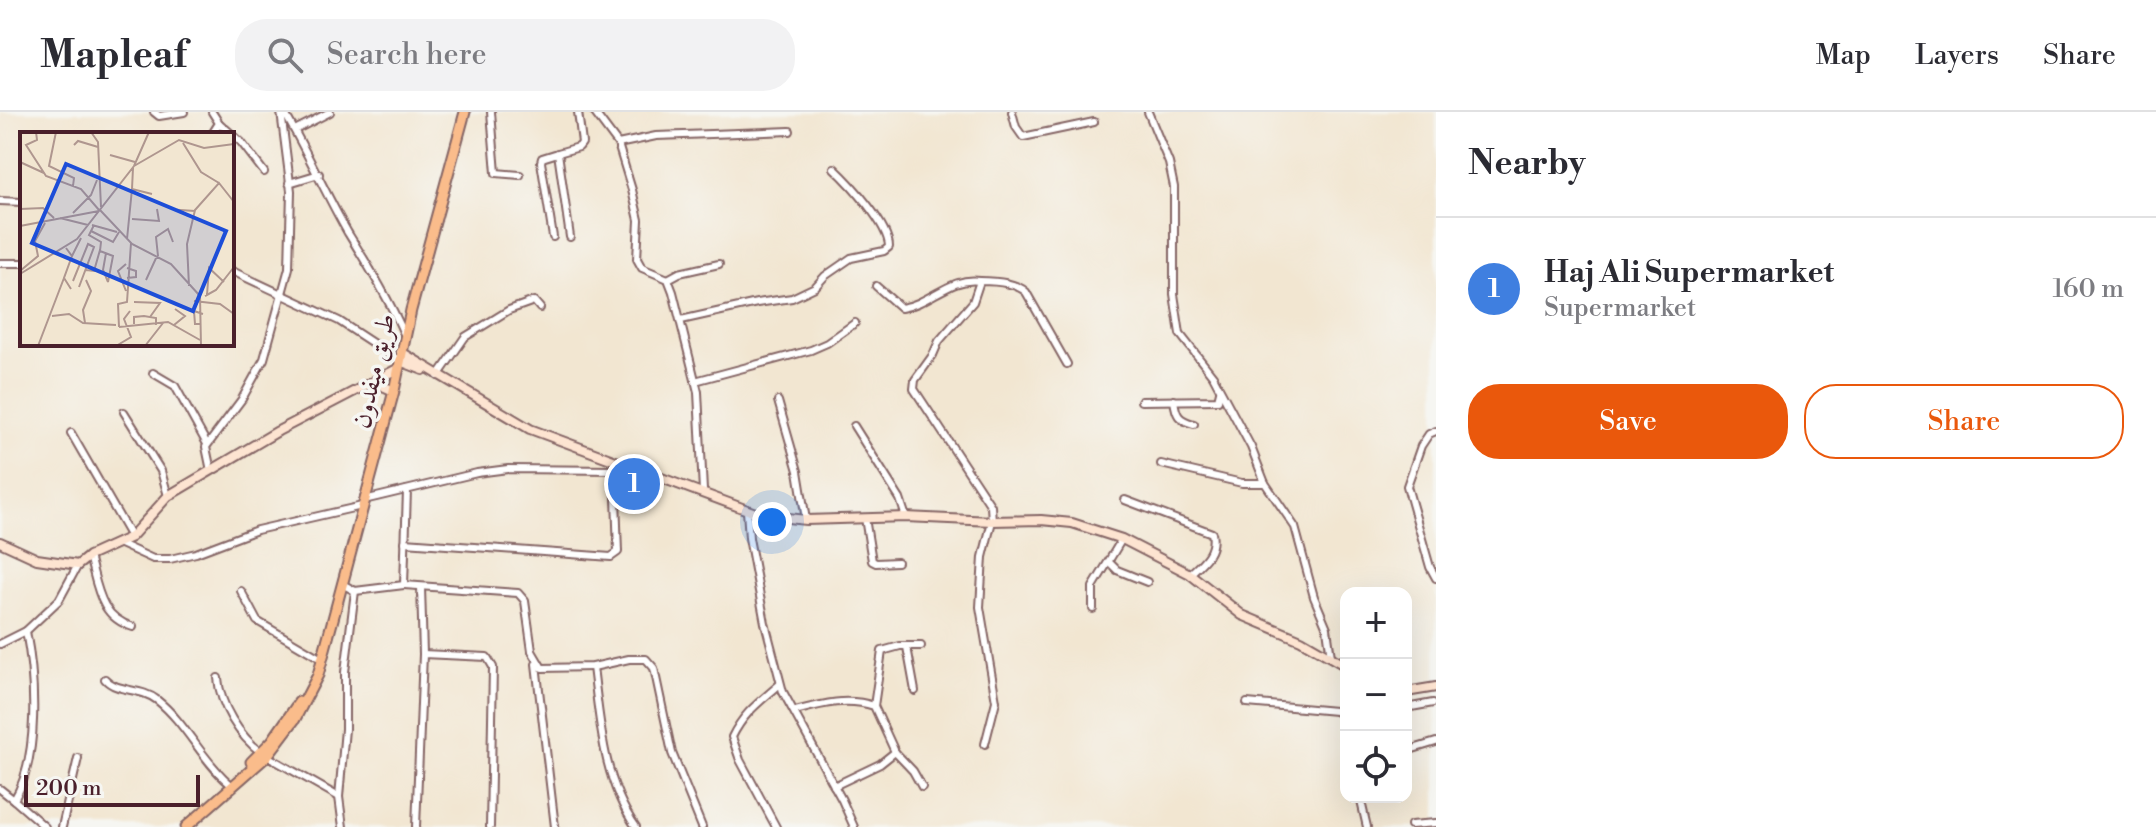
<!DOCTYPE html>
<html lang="en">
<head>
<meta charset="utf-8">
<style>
  body { margin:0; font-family:"Libre Bodoni",Amiri,serif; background:#f2f2f3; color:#2b2b33 }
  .controls { position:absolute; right:24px; bottom:24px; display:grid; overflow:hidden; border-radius:16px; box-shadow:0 8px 32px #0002 }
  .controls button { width:72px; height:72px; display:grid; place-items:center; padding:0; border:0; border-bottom:2px solid #e1e1e2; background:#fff; color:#2b2b33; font:40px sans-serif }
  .scale { position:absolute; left:24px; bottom:20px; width:176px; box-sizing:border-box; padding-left:8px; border:4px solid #4a1f2b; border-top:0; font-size:22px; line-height:28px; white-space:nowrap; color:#4a1f2b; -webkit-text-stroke:6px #f6f6f2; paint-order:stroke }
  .you { position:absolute; left:772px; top:410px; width:28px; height:28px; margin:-20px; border:6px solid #fff; border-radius:50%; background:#1a73e8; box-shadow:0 0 0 12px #1a73e833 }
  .badge { display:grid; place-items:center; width:52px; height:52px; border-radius:50%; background:#ea580c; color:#fff; font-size:26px; font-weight:700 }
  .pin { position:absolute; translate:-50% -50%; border:4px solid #fff; box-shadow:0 2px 8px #0006 }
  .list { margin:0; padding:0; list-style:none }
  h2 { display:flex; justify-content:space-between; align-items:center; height:104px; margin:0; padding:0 32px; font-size:34px }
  h2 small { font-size:26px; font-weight:400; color:#7c7c81 }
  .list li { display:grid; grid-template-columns:52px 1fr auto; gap:24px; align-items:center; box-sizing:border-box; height:144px; padding:0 32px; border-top:2px solid #e1e1e2 }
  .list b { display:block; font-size:30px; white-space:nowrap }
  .list p { margin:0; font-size:26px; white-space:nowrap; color:#7c7c81 }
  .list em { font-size:26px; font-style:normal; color:#7c7c81 }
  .actions { display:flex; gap:16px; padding:24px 32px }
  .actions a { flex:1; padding:18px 0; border:2px solid #ea580c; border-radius:32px; text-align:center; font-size:28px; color:#ea580c }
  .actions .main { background:#ea580c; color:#fff }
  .icon { flex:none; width:44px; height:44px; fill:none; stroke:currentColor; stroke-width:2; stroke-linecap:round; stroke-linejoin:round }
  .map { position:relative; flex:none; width:1436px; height:715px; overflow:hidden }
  header { display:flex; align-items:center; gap:48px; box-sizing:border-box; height:112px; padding:0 40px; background:#fff; border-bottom:2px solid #e1e1e2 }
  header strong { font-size:38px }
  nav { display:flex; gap:44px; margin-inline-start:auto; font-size:28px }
  .search { width:560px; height:72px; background:#f2f2f3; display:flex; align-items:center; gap:20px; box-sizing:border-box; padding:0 28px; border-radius:32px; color:#7c7c81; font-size:30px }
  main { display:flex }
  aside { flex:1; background:#fff }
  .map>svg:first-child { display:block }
</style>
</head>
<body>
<header>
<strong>Mapleaf</strong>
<div class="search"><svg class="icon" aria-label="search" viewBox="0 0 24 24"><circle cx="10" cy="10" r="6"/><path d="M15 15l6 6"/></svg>Search here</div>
<nav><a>Map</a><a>Layers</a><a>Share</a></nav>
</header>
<main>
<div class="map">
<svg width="1436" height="715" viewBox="0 0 1436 715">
  <rect width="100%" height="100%" fill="#f6f6f2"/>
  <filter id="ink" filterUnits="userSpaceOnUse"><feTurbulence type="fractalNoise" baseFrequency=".0125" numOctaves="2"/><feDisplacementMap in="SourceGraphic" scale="16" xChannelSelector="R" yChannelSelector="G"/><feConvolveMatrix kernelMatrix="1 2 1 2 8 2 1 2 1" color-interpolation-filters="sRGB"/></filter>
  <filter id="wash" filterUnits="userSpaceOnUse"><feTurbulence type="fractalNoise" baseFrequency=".006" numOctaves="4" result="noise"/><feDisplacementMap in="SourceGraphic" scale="32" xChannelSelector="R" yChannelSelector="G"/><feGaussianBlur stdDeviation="1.8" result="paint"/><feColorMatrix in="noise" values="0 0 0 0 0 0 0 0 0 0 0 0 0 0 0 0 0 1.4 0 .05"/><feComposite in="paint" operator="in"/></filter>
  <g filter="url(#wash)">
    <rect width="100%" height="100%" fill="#f2e6d1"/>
  </g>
  <g filter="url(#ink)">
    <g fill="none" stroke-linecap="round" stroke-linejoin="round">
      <g stroke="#856565" stroke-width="10">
        <g id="street">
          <polyline points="154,0 159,4 184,0"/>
          <polyline points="212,0 219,11 212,22"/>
          <path d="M 284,0 C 307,39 325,81 348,121 C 369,155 389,187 405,224"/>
          <polyline points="491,0 496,61 520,63"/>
          <polyline points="594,0 618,32 632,78 639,108 637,147 642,156 668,167 673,180 698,280 703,379"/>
          <polyline points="1012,0 1016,15 1023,25 1094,10"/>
          <polyline points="1148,0 1169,51 1174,75 1174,182 1180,222 1213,264 1251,335 1265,371 1295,415 1314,485 1327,516 1331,545"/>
          <polyline points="219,11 241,30 264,60"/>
          <polyline points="295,18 330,0"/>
          <polyline points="618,32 656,24 790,19"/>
          <polyline points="289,71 319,62"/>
          <polyline points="0,89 22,90"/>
          <polyline points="553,125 541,50 542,46 558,41"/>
          <polyline points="570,125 558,41 579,35 582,31 578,0"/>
          <polyline points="0,151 22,151"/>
          <polyline points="232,159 339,209 400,249"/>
          <polyline points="668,167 679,161 719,152"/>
          <path d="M 876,174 L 901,196 C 930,192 951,164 980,169"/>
          <path d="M 681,208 L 757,191 L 792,186 L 815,175 L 825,164 L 851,146 L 884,139 L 889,135 C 889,113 850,71 834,56"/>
          <polyline points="153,261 175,274 207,332"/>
          <polyline points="438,264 465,225 509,198 534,189 540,196"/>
          <polyline points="695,269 811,238 827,231 855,211"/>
          <path d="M 1174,288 C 1176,303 1178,308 1194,312"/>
          <polyline points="778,289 798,359 806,408"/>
          <polyline points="1141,289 1218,288 1220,280"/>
          <polyline points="124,300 161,359 168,384"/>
          <polyline points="854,314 900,387 906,405"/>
          <polyline points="1436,319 1429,322 1421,334 1407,374 1430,455 1436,466"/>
          <polyline points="71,321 131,425"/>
          <polyline points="1161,352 1242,371 1265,371"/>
          <polyline points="211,359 206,335 242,287 264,247 289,156 291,79 281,0"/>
          <polyline points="407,378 404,473 518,481 525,489 532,539 542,556 593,555 629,547 646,547 654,556 672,641 702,715"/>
          <polyline points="364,388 477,361 508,357 615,358"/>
          <path d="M 1125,388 L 1212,421 C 1216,440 1203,450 1190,462"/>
          <polyline points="747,399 749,426 765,511 783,580 842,688 854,715"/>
          <polyline points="865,406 872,449 876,451 897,450"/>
          <path d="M 992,409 L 991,394 L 914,277 L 915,268 L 933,243 L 939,229 L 973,190 L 980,169 C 995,169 1015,170 1026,180 L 1067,252"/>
          <polyline points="405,430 611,445 618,440 615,358 619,349"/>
          <polyline points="118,431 153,447 170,447 196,441 257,418 362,394"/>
          <path d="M 89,444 C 98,475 99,505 133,515"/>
          <polyline points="1109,450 1117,458 1147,470"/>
          <polyline points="344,473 355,479 404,473"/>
          <polyline points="421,475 423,542"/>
          <polyline points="241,479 257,509 320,546"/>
          <polyline points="1093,497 1093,475 1122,427"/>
          <path d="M 26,519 C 35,565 40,646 14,688 L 45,715"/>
          <polyline points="0,532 26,519 59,488 78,453"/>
          <polyline points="907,535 915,579"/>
          <polyline points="536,552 555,715"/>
          <path d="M 593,555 C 600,609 603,669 636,715"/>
          <path d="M 218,566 C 220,593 239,624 261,640"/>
          <path d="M 105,567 C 117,581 141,575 157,588 C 186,611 201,647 229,671"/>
          <polyline points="1247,591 1335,599 1346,603"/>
          <polyline points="874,594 882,539 900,534 921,534"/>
          <polyline points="1406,596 1433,591"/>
          <path d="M 795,599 C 822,592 847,585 874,594 L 895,640 L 880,652 L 834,674"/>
          <polyline points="985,632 996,589 980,495 983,445 992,409"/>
          <polyline points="1413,637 1436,630"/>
          <polyline points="895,640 913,659 922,675"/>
          <polyline points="267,644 339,685 345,617 345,560 355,479"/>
          <polyline points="0,677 14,688"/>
          <polyline points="339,685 343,715"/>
          <polyline points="1360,685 1367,715"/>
          <polyline points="1411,713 1436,711"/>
          <polyline points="62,715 78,646"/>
          <polyline points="416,715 423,542 487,545 493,555 490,715"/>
          <path d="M 776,715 L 740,648 L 732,625 C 745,599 760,590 780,572"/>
        </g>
      </g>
      <g stroke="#856565" stroke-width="12">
        <g id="secondary">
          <polyline points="401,240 530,317 761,403 806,408 906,405 992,409 1041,408 1072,411 1122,427 1190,462 1242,503 1301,528 1346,554"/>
          <polyline points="400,249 423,258"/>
          <polyline points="374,270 394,279"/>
          <polyline points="0,430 37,447 78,453 89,444 131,425 168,384 278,319 399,256"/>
          <polyline points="1406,580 1436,575"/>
        </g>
      </g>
      <g stroke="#856565" stroke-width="13">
        <g id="primary">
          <polyline points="251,650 272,629 299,590"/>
          <polyline points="186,715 267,644 295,607 318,563 394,279 411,198 465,0"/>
        </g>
      </g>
      <use href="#street" stroke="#fff" stroke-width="6"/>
      <use href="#secondary" stroke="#fde4d1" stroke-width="8"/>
      <use href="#primary" stroke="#fabc8b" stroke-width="9"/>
    </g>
  </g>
  <g text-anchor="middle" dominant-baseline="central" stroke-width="7" stroke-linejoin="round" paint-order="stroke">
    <g font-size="26" fill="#4a1f2b" stroke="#f6f6f2">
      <text transform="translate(374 259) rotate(-77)">طريق ميفدون</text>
    </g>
  </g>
  <g transform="translate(20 20)">
    <rect width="214" height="214" fill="#f2e6d1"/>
    <path fill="none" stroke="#af968f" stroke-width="2" d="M 16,0 L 17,8 L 6,13 L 26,44 L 61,57 L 79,78M 36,0 L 29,34 L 54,46 L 53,54M 71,0 L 78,10 L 81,75M 163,11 L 181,40 L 199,51M 54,13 L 58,9 L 78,15M 90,23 L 115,30M 0,30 L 24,41M 114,34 L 159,8 L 184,16 L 214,12M 113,36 L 112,57 L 132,62M 0,77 L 23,76 L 34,86M 80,78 L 112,112 L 151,132 L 180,164 L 181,214M 53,81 L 71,63 L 77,48M 168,84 L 160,78 L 175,79M 40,86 L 68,93M 112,87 L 139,89 L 137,77M 72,93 L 97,100M 74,93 L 69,103 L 81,110 L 80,119 L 93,124 L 88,150M 0,94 L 79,79M 71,99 L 93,110 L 99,100M 107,107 L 112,57M 46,116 L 52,124 L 61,106M 86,121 L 83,138 L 88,150M 138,124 L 136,105 L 148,97 L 153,110M 107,136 L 116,139 L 116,145 L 107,146M 66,138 L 74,139 L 80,118M 0,139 L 18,124 L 15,109 L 25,91M 0,142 L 57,107 L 114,34 L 129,0M 126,148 L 137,124M 53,149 L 68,112 L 74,115 L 59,155M 169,154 L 167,112 L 175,78 L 199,51 L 214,70M 51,157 L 44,146 L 52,124M 106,159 L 98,139 L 106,132M 187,163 L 189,136 L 204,150M 185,164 L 196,158 L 214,135M 174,169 L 200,172 L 214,182M 114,170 L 140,171 L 130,185M 32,184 L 49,182 L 63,191 L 96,193M 65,191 L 63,178 L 71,159 L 66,148M 114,192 L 114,185 L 124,184 L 136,186 L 136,193M 181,192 L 175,192 L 174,179 L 183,182M 154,193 L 165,184 L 155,177M 99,195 L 98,172 L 107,170 L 111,111M 99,195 L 148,190 L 180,208M 18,214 L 44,146M 96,214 L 111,205 L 104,187 L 110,179M 125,214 L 143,191"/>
    <path fill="#1d4ed8" fill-opacity="0.15" stroke="#1d4ed8" stroke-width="4" d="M 46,32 L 206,99 L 173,179 L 12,111 Z"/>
    <rect width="214" height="214" fill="none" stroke="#4a1f2b" stroke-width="4"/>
  </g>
</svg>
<div class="controls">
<button>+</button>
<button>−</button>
<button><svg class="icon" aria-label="locate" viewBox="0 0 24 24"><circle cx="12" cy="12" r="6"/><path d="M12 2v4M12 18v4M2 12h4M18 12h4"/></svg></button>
</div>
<div class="scale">200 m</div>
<div class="you"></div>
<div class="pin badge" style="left:634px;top:372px;background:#3f7fe0">1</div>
</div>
<aside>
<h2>Nearby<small></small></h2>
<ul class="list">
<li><span class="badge" style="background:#3f7fe0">1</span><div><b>Haj Ali Supermarket</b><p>Supermarket</p></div><em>160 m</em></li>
</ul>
<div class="actions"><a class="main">Save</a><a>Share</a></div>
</aside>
</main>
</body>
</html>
